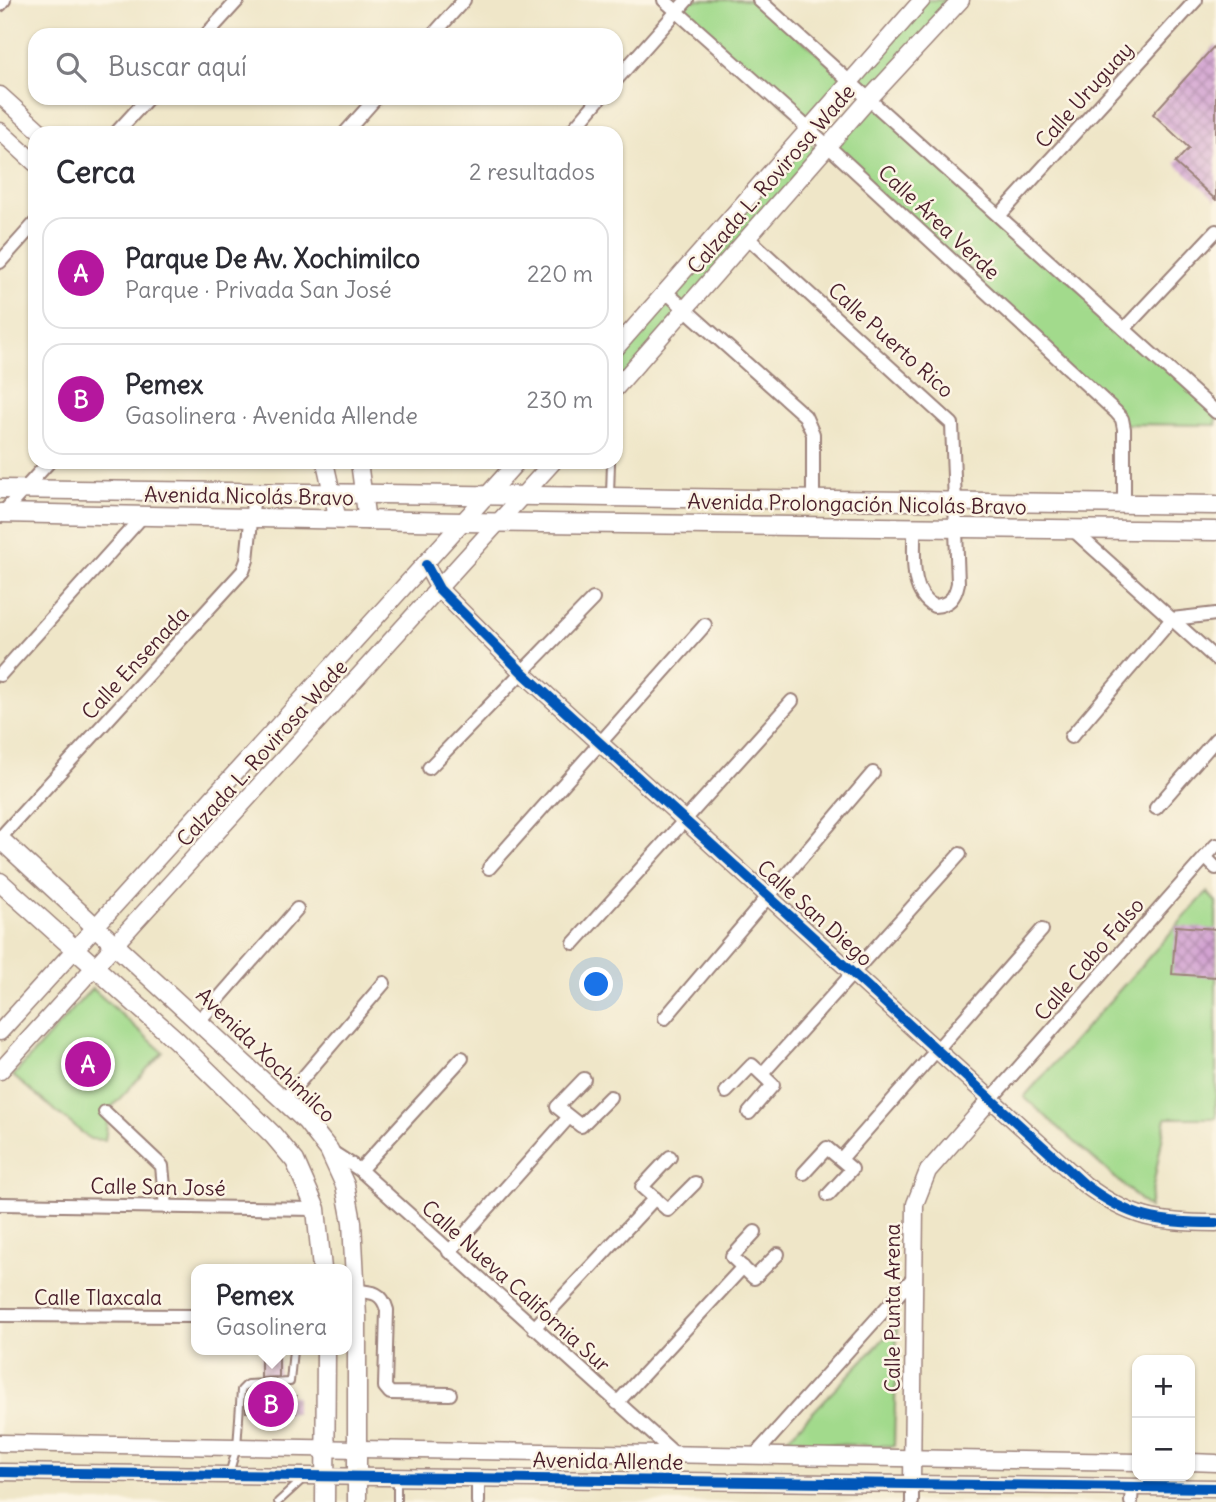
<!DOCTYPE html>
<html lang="es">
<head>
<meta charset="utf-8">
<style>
  body { margin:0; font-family:Delius,sans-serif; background:#f7f7f7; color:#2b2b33 }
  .controls { position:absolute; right:21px; bottom:21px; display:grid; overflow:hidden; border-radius:14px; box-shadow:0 2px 5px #0004 }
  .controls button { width:63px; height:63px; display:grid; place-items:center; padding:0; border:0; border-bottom:2px solid #e1e1e2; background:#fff; color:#2b2b33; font:35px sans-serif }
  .you { position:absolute; left:597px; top:985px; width:24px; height:24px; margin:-18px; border:5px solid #fff; border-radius:50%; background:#1a73e8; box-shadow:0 0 0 10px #1a73e833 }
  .badge { display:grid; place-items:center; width:46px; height:46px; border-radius:50%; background:#b5179e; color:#fff; font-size:23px; font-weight:700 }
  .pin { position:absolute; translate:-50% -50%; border:4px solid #fff; box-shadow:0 2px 7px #0006 }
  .popup { position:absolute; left:191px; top:1264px; width:161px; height:91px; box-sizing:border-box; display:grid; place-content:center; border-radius:14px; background:#fff; filter:drop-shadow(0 2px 5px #0005); font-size:23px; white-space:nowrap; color:#7c7c81 }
  .popup b { font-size:26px; color:#2b2b33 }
  .popup::after { content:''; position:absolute; left:50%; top:100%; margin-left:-14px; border:14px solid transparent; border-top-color:#fff }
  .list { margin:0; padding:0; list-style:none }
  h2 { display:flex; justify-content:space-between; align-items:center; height:91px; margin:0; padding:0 28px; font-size:30px }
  h2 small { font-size:23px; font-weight:400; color:#7c7c81 }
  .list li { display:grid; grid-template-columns:46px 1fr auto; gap:21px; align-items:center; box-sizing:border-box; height:112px; margin:0 14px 14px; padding:0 14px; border:2px solid #e1e1e2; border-radius:21px }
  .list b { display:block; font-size:26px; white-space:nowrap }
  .list p { margin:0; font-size:23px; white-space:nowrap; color:#7c7c81 }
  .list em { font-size:23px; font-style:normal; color:#7c7c81 }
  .icon { flex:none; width:38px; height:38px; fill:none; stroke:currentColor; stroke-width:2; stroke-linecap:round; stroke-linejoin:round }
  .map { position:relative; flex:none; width:1216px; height:1502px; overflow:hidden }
  .search { position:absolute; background:#fff; box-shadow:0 2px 5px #0004; left:28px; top:28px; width:595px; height:77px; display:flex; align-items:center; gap:18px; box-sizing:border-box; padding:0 24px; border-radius:21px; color:#7c7c81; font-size:26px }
  .panel { position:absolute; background:#fff; box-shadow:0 2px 5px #0004; left:28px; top:126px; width:595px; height:343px; border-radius:21px }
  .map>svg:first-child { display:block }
</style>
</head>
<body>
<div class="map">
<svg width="1216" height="1502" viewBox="0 0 1216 1502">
  <defs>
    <pattern id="building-cross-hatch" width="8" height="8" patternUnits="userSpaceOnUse" patternTransform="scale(1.75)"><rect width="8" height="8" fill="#d2a2d1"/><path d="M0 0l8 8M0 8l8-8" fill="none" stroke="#ac83aa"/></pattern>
  </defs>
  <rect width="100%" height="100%" fill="#fcf5e5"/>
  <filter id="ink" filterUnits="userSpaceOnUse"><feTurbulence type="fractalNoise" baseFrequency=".0143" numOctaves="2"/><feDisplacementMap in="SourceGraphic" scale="14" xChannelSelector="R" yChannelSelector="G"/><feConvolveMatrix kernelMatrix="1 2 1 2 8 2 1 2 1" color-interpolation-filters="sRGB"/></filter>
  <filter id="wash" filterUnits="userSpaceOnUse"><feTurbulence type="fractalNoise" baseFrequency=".00686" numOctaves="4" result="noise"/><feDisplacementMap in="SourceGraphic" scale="28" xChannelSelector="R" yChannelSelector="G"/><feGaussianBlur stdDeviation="1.57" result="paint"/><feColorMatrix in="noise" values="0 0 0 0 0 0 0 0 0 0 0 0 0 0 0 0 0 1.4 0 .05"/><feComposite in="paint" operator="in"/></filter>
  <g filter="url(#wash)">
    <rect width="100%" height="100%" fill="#efe6c8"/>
    <g fill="#a2da8c" stroke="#767c5c" stroke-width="2">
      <polygon points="666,0 758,0 848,81 807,126"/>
      <polygon points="925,0 958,0 869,97 853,81"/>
      <polygon points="869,99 1216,412 1216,425 1124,424 829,146"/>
      <polygon points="802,136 820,153 685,308 667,291"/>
      <polygon points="666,292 684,309 616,387 616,349"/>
      <polygon points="1207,892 1216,902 1216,1118 1166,1118 1149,1208 1024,1097"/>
      <polygon points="92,988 163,1052 109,1110 105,1140 90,1139 13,1076"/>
      <polygon points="897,1325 894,1446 783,1443"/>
    </g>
    <g id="blocks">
      <g fill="url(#building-cross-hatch)">
        <polygon points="1216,44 1216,200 1175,163 1189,148 1153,114"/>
        <polygon points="1176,926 1216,929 1216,977 1172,974"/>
        <polygon points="261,1350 279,1350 279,1377 261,1378"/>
        <polygon points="278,1388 278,1396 296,1396 296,1413 246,1412 246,1396 260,1396 261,1389"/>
      </g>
    </g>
  </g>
  <g filter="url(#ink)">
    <use href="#blocks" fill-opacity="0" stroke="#9c827a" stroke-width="2"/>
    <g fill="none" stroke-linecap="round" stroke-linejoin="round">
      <g stroke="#9c827a" stroke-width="10">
        <g id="service">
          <polyline points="610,495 611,462"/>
          <polyline points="229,1474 237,1447 241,1390 247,1384 290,1382 293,1350"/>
          <polyline points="278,1502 302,1480"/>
          <polyline points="397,1502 397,1479"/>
        </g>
      </g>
      <g stroke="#9c827a" stroke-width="16">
        <g id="minor">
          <polyline points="664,0 828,146 1116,412 1122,419 1124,429 1124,503"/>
          <polyline points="759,0 1216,412"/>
          <polyline points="0,5 4,0"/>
          <polyline points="206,35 238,0"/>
          <polyline points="433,35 464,0"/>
          <polyline points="616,80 687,0"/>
          <polyline points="116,133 148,98"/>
          <polyline points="345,133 376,98"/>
          <polyline points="570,133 600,98"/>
          <polyline points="999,216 1196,0"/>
          <path d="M 747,237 L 952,424 L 958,583 C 955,598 949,605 934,606 C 908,592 915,553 914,527"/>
          <polyline points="0,262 35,223"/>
          <polyline points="666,292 805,416 813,434 813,499"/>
          <polyline points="1124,329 1216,231"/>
          <polyline points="0,516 49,462"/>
          <polyline points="1072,529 1216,659"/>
          <polyline points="0,675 142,517"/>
          <polyline points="1071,737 1172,619 1216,614"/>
          <polyline points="429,768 593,599"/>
          <polyline points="1156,808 1216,739"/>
          <polyline points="0,838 243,571 247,560 254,493"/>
          <polyline points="1205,857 1216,868"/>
          <polyline points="489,868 705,625"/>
          <polyline points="574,943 792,701"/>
          <polyline points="665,1018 873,773"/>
          <polyline points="199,1021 297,909"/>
          <polyline points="762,1074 960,854"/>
          <polyline points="584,1079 557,1107 581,1126 610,1097"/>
          <polyline points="726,1092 752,1065 773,1085 749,1113"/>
          <polyline points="991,1099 1216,845"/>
          <polyline points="284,1100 384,983"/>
          <polyline points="105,1112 162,1166 166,1207"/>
          <polyline points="329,1150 360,1170 675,1454"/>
          <polyline points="670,1157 642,1187 668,1210 695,1183"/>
          <polyline points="841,1159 1042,930"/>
          <polyline points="360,1170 462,1058"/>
          <polyline points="804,1173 827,1148 852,1169 828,1195"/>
          <polyline points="0,1204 316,1209"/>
          <polyline points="755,1232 732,1257 754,1278 778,1254"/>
          <polyline points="449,1252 569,1117"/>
          <path d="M 355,1291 C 373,1292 382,1292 387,1310 L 385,1387 L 390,1393 L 450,1394"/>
          <polyline points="0,1315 196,1316"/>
          <polyline points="534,1328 655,1198"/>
          <polyline points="617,1403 743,1267"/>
          <polyline points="755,1455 913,1278"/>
          <polyline points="478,1502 478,1479"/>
          <polyline points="912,1502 912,1483"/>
          <polyline points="1131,1502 1132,1486"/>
        </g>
      </g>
      <g stroke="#9c827a" stroke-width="19">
        <g id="tertiary">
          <polyline points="0,95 42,133"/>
          <polyline points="0,131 35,163"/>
          <polyline points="616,348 922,0"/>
          <polyline points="616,388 869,99 961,0"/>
          <polyline points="325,462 338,520"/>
          <polyline points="359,462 367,521"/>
          <path d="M 426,565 L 439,589 L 522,672 L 1084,1184 C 1130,1219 1159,1223 1216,1223"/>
          <polyline points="0,1032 517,462"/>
          <polyline points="0,1071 553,462"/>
          <polyline points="0,1443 1137,1462"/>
          <polyline points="1190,1462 1216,1463"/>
          <polyline points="0,1472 1216,1488"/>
          <polyline points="912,1483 915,1204 928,1171 991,1099"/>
        </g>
      </g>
      <g stroke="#9c827a" stroke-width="21">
        <g id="secondary">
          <polyline points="0,489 1216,505"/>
          <polyline points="0,513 463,522 1216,531"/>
          <polyline points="0,839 306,1121 329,1150 345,1185 352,1222 357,1317 357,1502"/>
          <polyline points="0,882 176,1040 273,1135 295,1161 316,1209 322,1269"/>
          <polyline points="325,1502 326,1350"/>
        </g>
      </g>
      <use href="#service" stroke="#fff" stroke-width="6"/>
      <use href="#minor" stroke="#fff" stroke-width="12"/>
      <use href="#tertiary" stroke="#fff" stroke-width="16"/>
      <use href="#secondary" stroke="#fff" stroke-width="18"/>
      <g stroke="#fcf5e5" stroke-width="15">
        <g id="cycleway">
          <path d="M 426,565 L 439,589 L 522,672 L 1084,1184 C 1130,1219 1159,1223 1216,1223"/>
          <polyline points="0,1472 1216,1488"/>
        </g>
      </g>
      <use href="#cycleway" stroke="#0057b8" stroke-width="10"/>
    </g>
  </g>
  <g text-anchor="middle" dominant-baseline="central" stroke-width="5" stroke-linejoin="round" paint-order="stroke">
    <g font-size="21" fill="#4a1f2b" stroke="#fcf5e5">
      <text transform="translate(1084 95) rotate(-48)">Calle Uruguay</text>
      <text transform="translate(771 179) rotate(-49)">Calzada L. Rovirosa Wade</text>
      <text transform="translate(939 222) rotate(43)">Calle Área Verde</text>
      <text transform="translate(891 340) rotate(42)">Calle Puerto Rico</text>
      <text transform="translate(249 496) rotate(1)">Avenida Nicolás Bravo</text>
      <text transform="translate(857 504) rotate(1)">Avenida Prolongación Nicolás Bravo</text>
      <text transform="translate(135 663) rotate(-47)">Calle Ensenada</text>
      <text transform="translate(262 753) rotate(-48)">Calzada L. Rovirosa Wade</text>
      <text transform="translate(815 913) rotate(42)">Calle San Diego</text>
      <text transform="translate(1089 959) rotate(-49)">Calle Cabo Falso</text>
      <text transform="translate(266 1055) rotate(44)">Avenida Xochimilco</text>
      <text transform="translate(158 1187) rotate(1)">Calle San José</text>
      <text transform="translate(516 1286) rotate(42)">Calle Nueva California Sur</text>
      <text x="98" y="1297">Calle Tlaxcala</text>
      <text transform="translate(892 1308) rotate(-90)">Calle Punta Arena</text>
      <text transform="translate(608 1461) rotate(1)">Avenida Allende</text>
    </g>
  </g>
</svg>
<div class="controls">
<button>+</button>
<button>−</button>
</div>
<div class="you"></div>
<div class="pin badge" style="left:88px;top:1064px">A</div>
<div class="pin badge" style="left:271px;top:1404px">B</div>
<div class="popup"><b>Pemex</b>Gasolinera</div>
<div class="search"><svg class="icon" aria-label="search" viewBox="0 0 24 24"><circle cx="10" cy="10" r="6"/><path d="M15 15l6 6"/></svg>Buscar aquí</div>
<section class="panel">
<h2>Cerca<small>2 resultados</small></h2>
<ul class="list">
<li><span class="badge">A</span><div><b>Parque De Av. Xochimilco</b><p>Parque · Privada San José</p></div><em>220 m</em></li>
<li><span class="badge">B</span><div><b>Pemex</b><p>Gasolinera · Avenida Allende</p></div><em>230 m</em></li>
</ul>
</section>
</div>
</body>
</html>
